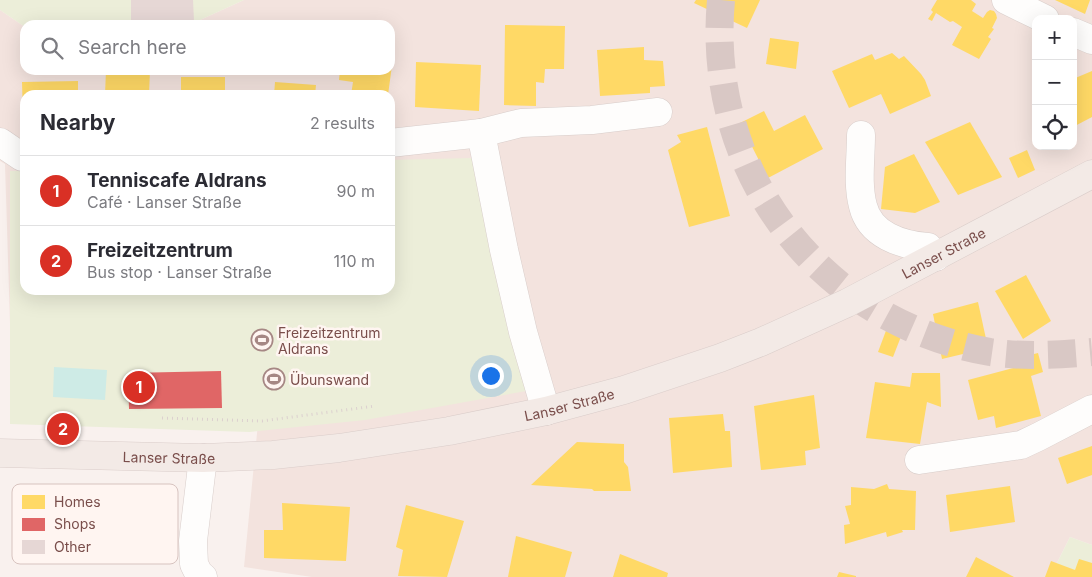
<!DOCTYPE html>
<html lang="en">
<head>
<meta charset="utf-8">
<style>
  body { margin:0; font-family:Inter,sans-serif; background:#f7f7f7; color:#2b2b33 }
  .controls { position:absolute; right:15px; top:15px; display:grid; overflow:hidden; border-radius:10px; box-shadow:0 5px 20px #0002 }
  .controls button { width:45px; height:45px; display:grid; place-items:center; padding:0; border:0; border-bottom:1px solid #e1e1e2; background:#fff; color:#2b2b33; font:25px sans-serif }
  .you { position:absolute; left:490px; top:375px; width:18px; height:18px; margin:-12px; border:4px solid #fff; border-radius:50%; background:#1a73e8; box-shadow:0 0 0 8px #1a73e833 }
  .badge { display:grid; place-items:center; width:32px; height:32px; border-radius:50%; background:#d93025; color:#fff; font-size:16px; font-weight:700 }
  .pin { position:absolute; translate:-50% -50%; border:2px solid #fff; box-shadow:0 1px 5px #0006 }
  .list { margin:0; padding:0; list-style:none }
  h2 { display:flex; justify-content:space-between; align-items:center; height:65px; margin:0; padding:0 20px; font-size:21px }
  h2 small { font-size:16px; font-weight:400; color:#7c7c81 }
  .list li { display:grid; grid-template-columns:32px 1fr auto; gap:15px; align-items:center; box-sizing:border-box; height:70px; padding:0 20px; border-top:1px solid #e1e1e2 }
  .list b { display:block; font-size:19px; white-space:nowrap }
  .list p { margin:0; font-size:16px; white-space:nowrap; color:#7c7c81 }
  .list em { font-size:16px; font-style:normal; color:#7c7c81 }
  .icon { flex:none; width:28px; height:28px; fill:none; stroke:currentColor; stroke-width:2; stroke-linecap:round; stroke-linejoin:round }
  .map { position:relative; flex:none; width:1092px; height:577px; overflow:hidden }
  .search { position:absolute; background:#fff; box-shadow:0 5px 20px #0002; left:20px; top:20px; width:375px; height:55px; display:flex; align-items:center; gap:12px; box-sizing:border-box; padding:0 18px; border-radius:15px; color:#7c7c81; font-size:19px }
  .panel { position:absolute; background:#fff; box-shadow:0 5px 20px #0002; left:20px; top:90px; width:375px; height:205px; border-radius:15px }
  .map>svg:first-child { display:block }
</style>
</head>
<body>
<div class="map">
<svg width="1092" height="577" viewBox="0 0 1092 577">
  <rect width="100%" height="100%" fill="#f9f1ee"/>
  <path fill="#f3e3de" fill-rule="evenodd" d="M 244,0 L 1092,0 L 1092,545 L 1070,537 L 1050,577 L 312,577 L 244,567 L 258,423 L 13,419 L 5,164 L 0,161 L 0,10 L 25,27 L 25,70 L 390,70 L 390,25 L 189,25 ZM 1036,19 L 1073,19 L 1073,146 L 1036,146 ZM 25,95 L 390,95 L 390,290 L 25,290 Z"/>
  <g fill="#eceed9">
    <polygon points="0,0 244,0 189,25 25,25 25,27 0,10"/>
    <polygon points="472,158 526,391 365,420 250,432 10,424 10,171 25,171 25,290 390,290 390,160"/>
    <polygon points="1070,537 1092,545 1092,577 1050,577"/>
  </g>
  <polygon fill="#ceebe6" points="54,367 107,370 105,400 53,397"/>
  <g fill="#ffd966">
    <polygon points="696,0 760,0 747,28 694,3"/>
    <polygon points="937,0 971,0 976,4 972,11 983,18 987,12 990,10 994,11 996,14 997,18 992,28 994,29 988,37 991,39 979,59 952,45 962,27 953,21 950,22 936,13 932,21 928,19 933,12 931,10"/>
    <polygon points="1055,0 1090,0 1085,14"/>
    <polygon points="505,25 565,26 564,69 545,69 544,83 536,82 536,106 504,105"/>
    <polygon points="770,38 799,42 796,69 766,64"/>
    <polygon points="644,47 644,60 663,61 665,86 650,87 650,93 600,96 597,50"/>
    <polygon points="892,53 899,59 904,56 921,74 925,80 931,96 890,114 881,94 849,108 832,71 872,54 875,60"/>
    <polygon points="390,58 393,58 388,95 351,95 353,82 339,80 340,70 390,70"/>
    <polygon points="416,62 481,65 479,111 415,107"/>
    <polygon points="106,70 150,70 149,95 105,95"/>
    <polygon points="1092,71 1092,117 1073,127 1073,79"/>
    <rect x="181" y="77" width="44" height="18"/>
    <polygon points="78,81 78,95 25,95 25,118 23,118 22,82"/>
    <polygon points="275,82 316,85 315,95 274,95"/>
    <polygon points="764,111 774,131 805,115 823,149 768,178 740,123"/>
    <polygon points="970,122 1002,177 958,195 925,142"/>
    <polygon points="707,127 730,216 689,227 668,150 681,142 677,135"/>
    <polygon points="1027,150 1035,170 1018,178 1009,158"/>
    <polygon points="914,154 940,202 915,213 881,209 885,167"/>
    <polygon points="1026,275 1051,321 1023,339 995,291"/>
    <polygon points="978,302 988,348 942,359 933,314"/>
    <polygon points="887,328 902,334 893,357 878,352"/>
    <polygon points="1038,353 1043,372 1031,376 1041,416 996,428 994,416 978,420 968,380 1028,364 1026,359 1031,358 1030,355"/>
    <polygon points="912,373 940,373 941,407 927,402 920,444 866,438 875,382 910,387"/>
    <polygon points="814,395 820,448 805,451 806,465 761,470 754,406"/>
    <polygon points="723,414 725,431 730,431 732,467 673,473 669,418"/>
    <polygon points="577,442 624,444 624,462 628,467 631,491 594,491 592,489 531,485"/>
    <polygon points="1092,446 1092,475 1067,484 1058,458"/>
    <polygon points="887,484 889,489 916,491 915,530 902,530 903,532 887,537 886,532 845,544 844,525 850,524 845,506 851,505 851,487 874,489"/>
    <polygon points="1010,486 1015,522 950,532 946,495"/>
    <polygon points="282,503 350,507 346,561 264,558 264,530 283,530"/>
    <polygon points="406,505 464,521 447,577 398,576 403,550 396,547"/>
    <polygon points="516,536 572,552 565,577 508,577"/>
    <polygon points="620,554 668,573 667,577 613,577"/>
    <polygon points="976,557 1014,577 966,577"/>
    <polygon points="1079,559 1092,563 1092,577 1045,577 1051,561 1075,570"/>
    <polygon points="839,572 856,576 856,577 837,577"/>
  </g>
  <polygon fill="#e06666" points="221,371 222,408 129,409 128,373"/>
  <polygon fill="#e6d7d5" points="131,0 193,0 194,21 131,21"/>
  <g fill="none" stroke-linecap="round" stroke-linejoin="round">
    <path stroke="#d9c8c5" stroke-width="28" stroke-dasharray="28 14" stroke-linecap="butt" d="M 721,0 C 705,172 819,322 990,352 C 1024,357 1058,355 1092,352"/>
    <g stroke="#d8cdca" stroke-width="29">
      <g id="minor">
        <polyline points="1006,0 1045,19"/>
        <polyline points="1073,32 1092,40"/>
        <polyline points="481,133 504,250 523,332 546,411"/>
        <path d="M 861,135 C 861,158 857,184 863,206 C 870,235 901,245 928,247 L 936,257"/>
        <polyline points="0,142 22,157 25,157"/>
        <polyline points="390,143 481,133 521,123 592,120 658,112"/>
        <polyline points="203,458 193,541 194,564 199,574 203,577"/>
        <polyline points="919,460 1021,445 1038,437 1092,409"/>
      </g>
    </g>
    <g stroke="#dacdca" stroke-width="29">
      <g id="major">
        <path id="s1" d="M 0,453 L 203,458 L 273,455 L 339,448 L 449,431 L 546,411 L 624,390 L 720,358 L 761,342 L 847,303 L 1092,174"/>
      </g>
    </g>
    <polyline stroke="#dcd0cf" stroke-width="3" stroke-dasharray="1 4" stroke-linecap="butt" points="162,418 262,421 375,406"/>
    <use href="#minor" stroke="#fefdfc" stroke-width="28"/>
    <use href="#major" stroke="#f3eae6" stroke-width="28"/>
  </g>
  <defs>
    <g id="stadium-ring" transform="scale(1.125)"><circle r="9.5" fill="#fff5f1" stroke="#a68784" stroke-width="1.5"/><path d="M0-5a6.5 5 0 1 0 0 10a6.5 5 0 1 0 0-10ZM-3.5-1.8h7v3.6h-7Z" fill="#a68784"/></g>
  </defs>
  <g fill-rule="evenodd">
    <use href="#stadium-ring" x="262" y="340"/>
    <use href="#stadium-ring" x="274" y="379"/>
  </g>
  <g text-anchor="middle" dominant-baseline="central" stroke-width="5" stroke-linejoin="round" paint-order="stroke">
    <g font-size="14" fill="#7a4e4b" stroke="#fff5f1">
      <text stroke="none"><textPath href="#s1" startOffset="979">Lanser Straße</textPath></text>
      <text stroke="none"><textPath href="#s1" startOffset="574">Lanser Straße</textPath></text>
      <text stroke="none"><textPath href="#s1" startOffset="169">Lanser Straße</textPath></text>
    </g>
    <g font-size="14" fill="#7a4e4b" stroke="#fff5f1" text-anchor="start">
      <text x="278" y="332">Freizeitzentrum<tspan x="278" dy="16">Aldrans</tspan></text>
      <text x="290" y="379">Übunswand</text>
    </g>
  </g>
  <rect x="12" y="484" width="166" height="80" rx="8" fill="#fff5f1" stroke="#d7c3bf" stroke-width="1"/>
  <rect x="22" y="495" width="23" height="14" fill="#ffd966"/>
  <rect x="22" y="518" width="23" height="13" fill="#e06666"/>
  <rect x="22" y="540" width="23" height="14" fill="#e6d7d5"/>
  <g font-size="14" fill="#7a4e4b">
    <text x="54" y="507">Homes</text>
    <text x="54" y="529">Shops</text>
    <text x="54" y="552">Other</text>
  </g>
</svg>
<div class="controls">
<button>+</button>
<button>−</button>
<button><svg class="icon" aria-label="locate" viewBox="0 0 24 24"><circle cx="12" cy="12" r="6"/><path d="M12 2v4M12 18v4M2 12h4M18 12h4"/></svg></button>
</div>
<div class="you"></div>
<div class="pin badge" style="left:139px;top:387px">1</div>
<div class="pin badge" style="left:63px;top:429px">2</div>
<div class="search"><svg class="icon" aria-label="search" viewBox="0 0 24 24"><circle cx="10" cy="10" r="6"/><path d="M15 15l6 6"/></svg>Search here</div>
<section class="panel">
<h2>Nearby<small>2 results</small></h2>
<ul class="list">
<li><span class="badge">1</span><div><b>Tenniscafe Aldrans</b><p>Café · Lanser Straße</p></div><em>90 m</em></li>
<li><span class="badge">2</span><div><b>Freizeitzentrum</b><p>Bus stop · Lanser Straße</p></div><em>110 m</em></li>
</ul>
</section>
</div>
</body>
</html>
